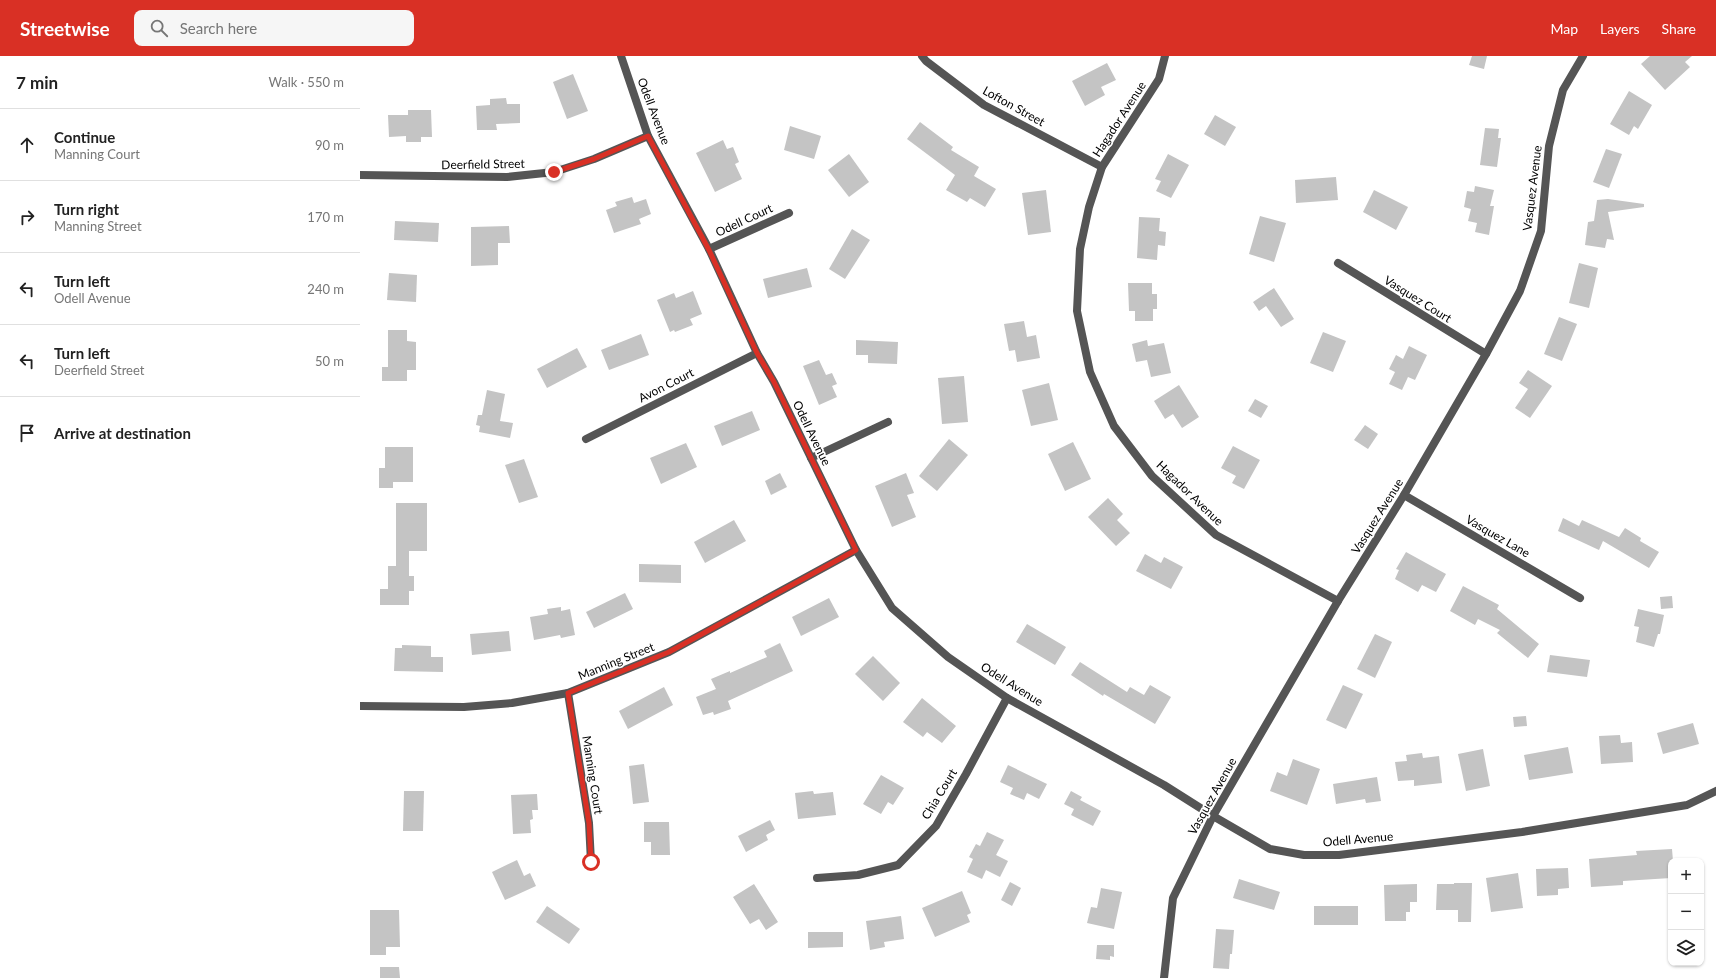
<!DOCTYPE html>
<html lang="en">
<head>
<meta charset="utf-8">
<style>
  body { margin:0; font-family:Lato,sans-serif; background:#f6f6f6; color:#222 }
  .controls { position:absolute; right:12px; bottom:12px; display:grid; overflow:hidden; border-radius:8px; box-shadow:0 1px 3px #0004 }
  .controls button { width:36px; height:36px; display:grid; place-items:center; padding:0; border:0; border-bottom:1px solid #e0e0e0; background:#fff; color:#222; font:20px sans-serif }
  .stop { position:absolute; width:12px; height:12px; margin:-9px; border:3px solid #d93025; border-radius:50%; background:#fff }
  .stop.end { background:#d93025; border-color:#fff; box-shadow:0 1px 4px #0008 }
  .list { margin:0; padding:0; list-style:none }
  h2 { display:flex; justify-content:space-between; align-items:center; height:52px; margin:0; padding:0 16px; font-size:17px }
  h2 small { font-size:13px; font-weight:400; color:#767676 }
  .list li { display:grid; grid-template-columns:26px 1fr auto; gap:12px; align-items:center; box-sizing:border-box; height:72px; padding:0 16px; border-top:1px solid #e0e0e0 }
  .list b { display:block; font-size:15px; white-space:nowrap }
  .list p { margin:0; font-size:13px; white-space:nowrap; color:#767676 }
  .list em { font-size:13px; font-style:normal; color:#767676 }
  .icon { flex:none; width:22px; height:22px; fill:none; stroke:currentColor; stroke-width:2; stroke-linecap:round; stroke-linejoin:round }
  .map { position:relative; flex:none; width:1356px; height:922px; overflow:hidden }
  header { display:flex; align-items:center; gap:24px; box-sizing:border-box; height:56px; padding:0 20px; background:#d93025; color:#fff }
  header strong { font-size:19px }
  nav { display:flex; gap:22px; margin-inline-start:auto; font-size:14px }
  .search { width:280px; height:36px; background:#f6f6f6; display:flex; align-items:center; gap:10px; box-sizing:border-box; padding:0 14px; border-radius:8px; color:#767676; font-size:15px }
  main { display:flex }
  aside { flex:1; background:#fff }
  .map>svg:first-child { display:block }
</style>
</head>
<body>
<header>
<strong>Streetwise</strong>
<div class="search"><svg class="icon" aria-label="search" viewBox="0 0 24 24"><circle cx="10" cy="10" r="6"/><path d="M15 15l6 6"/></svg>Search here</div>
<nav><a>Map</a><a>Layers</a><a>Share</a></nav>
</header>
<main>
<aside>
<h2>7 min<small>Walk · 550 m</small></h2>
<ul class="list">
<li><svg class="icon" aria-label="ahead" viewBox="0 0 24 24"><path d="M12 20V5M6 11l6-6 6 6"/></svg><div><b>Continue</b><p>Manning Court</p></div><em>90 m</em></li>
<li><svg class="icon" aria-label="right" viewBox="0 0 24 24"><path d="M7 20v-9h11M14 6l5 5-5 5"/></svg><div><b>Turn right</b><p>Manning Street</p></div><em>170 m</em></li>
<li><svg class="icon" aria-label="left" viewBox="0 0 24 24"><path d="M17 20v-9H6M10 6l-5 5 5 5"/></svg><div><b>Turn left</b><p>Odell Avenue</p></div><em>240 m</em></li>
<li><svg class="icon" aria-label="left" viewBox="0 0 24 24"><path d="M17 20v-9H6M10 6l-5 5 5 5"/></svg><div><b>Turn left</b><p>Deerfield Street</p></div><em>50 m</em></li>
<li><svg class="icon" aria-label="arrive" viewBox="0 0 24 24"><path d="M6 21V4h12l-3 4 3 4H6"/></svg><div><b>Arrive at destination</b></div></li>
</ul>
</aside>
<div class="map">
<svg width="1356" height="922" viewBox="0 0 1356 922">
  <rect width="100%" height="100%" fill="#fff"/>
  <g fill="#c4c4c4">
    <polygon points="1112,0 1127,0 1124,13 1109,9"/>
    <polygon points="1290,0 1332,0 1325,6 1330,11 1305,34 1281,8"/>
    <polygon points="747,7 756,24 741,31 745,39 725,50 712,25"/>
    <polygon points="213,18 228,55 207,63 193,26"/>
    <polygon points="1269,35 1292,49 1278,73 1274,70 1269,79 1250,68"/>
    <polygon points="146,42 147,48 160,48 160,67 136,68 137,74 117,74 116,50 130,49 130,43"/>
    <polygon points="48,54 71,54 72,81 61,81 61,86 46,86 46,80 29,81 28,59 48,59"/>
    <polygon points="855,59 876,71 865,90 844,78"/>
    <polygon points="560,66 593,91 591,94 619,111 614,120 636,133 625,151 610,142 607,146 586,134 595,119 547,83"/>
    <polygon points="430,70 461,80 454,103 424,94"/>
    <polygon points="1125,72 1139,73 1138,82 1141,82 1137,111 1120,109"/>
    <polygon points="363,84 367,93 373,91 379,106 375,108 382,123 355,136 336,97"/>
    <polygon points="1246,93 1262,98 1249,132 1233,126"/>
    <polygon points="489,98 509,126 489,141 468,114"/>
    <polygon points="808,98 829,109 811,142 796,135 801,125 795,123"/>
    <polygon points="976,121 978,144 936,147 935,124"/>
    <polygon points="1115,130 1134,134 1130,150 1134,150 1129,179 1115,176 1117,167 1108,165 1111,153 1104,151 1107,135 1114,136"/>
    <polygon points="686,134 691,176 668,179 662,137"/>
    <polygon points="1014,134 1048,151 1036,174 1003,156"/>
    <polygon points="272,141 274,147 286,143 291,158 279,163 281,168 254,177 246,154 257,150 255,146"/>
    <polygon points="1248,143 1284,148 1284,151 1248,156 1254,184 1247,183 1245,192 1225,189 1228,166 1234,165 1237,144"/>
    <polygon points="900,160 926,167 914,206 889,198"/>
    <polygon points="779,161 800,162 799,175 806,176 805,190 798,189 797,204 777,202"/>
    <polygon points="35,165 79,167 78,186 34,184"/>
    <polygon points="149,170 150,187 138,187 138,209 111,210 111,171"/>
    <polygon points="492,173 510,184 485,223 469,213"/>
    <polygon points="1219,207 1238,212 1229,252 1209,247"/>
    <polygon points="447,212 452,231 408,242 403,223"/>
    <polygon points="29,217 57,219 56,246 27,244"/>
    <polygon points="768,227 792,227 792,238 797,238 797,253 793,253 793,265 775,265 775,255 769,255"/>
    <polygon points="914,232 934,263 921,271 906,250 899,255 893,246"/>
    <polygon points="333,235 342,258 330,263 333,269 315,276 314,274 310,276 297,244 314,237 316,242"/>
    <polygon points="1199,261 1217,268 1202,305 1184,298"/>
    <polygon points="664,265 667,281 676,279 680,302 657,306 655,294 649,295 644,268"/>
    <polygon points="28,274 47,274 47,285 56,286 56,314 47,314 47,325 22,325 22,311 28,311"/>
    <polygon points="963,276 986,285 973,316 950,307"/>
    <polygon points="281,278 289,299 249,314 241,294"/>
    <polygon points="496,284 538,286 537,308 508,307 508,299 496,299"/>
    <polygon points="787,284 788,290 804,287 811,317 791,321 787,304 776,306 772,288"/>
    <polygon points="1049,290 1067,299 1055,324 1048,321 1042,334 1029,328 1035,316 1029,313 1036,299 1043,303"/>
    <polygon points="217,292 227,311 187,332 177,313"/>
    <polygon points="459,304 466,319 472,317 477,328 472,330 477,341 459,349 443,310"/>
    <polygon points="1168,314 1192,330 1170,362 1155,352 1168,333 1159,327"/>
    <polygon points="604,320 608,366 582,368 578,322"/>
    <polygon points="689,327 698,364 671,370 662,334"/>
    <polygon points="819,329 839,361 822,372 813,358 805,363 794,345"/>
    <polygon points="127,334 145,338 140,365 153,367 150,382 119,376 120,370 116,369 118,359 122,359"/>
    <polygon points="895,343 908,350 901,362 888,355"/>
    <polygon points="392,355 400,374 362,390 354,370"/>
    <polygon points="1005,369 1018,378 1008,393 994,384"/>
    <polygon points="589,383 608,399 577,435 559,420"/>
    <polygon points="713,386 731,423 705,435 688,398"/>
    <polygon points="326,387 337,411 301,428 290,402"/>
    <polygon points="873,390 900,404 884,433 872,427 876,420 861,412"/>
    <polygon points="25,391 53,391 53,426 33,426 33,432 19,432 19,412 25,412"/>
    <polygon points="164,403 178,441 159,447 145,409"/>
    <polygon points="420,417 427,431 411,439 405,425"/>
    <polygon points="546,417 554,437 547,439 556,461 532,471 515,430"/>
    <polygon points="748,442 763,458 757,464 770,477 756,490 728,461"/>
    <polygon points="36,447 67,447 67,495 49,495 49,520 54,520 54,535 49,535 49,549 20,549 20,533 28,533 28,510 36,510"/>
    <polygon points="1203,462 1219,470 1222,464 1259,481 1265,472 1281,482 1280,485 1299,496 1289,512 1243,485 1239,494 1198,475"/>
    <polygon points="374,464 386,485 345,507 334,486"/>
    <polygon points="1046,496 1086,518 1076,536 1062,529 1058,536 1035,523 1039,514 1036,513"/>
    <polygon points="785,498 801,507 804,501 823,511 811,533 776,515"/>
    <polygon points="279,508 321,509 321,527 279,526"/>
    <polygon points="1103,530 1139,549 1137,553 1179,588 1168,602 1137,577 1140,574 1118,563 1115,569 1090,555"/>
    <polygon points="265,537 273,553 234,572 226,556"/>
    <polygon points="1312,540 1313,552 1301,553 1300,541"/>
    <polygon points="469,542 479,561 441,580 432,561"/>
    <polygon points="201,551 201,555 210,553 215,579 201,582 200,579 174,584 170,561 188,558 187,553"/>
    <polygon points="1278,553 1304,559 1300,578 1298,578 1294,591 1276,586 1279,571 1274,570"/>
    <polygon points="667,568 706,591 695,609 656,586"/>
    <polygon points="149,575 151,595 112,599 110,578"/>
    <polygon points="1015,578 1032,586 1015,622 997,613"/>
    <polygon points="420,587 433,615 368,645 371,653 354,659 353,656 343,659 336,641 356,633 351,623 370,615 370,617 407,601 404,595"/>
    <polygon points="42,589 71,590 71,601 83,601 83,616 34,615 35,592 42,592"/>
    <polygon points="1190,599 1230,604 1227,621 1187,616"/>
    <polygon points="513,600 540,627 523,645 495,618"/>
    <polygon points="720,606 767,636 770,631 784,639 790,629 811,641 795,668 744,638 743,640 711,619"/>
    <polygon points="983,629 1003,638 986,673 966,664"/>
    <polygon points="304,631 313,649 268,673 259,655"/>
    <polygon points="562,642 596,670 582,687 567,676 563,681 543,666"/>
    <polygon points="1166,660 1167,670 1154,671 1153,661"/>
    <polygon points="1333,667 1339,688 1303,698 1297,677"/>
    <polygon points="1260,679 1261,687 1272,686 1273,706 1241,708 1239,680"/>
    <polygon points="1208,691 1213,717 1169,724 1164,699"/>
    <polygon points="1123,693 1130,730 1106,735 1098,698"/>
    <polygon points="1062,697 1063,702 1079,700 1082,727 1054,730 1054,724 1038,725 1035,706 1047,705 1046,699"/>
    <polygon points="933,703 960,713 947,749 910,735 917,716 927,720"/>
    <polygon points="284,708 289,746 273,748 269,710"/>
    <polygon points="648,709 687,728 679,743 667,737 664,744 650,738 653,732 640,726"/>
    <polygon points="521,719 544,732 533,749 528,746 521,758 503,748"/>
    <polygon points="1017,721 1021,745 1006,747 1005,743 976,748 973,728"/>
    <polygon points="44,735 64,735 63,775 43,775"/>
    <polygon points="453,735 454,738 473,736 476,759 438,763 435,737"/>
    <polygon points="711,735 722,741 720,744 741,755 733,770 711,759 714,753 704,748"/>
    <polygon points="177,738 178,754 172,754 173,763 170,764 171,777 153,778 151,739"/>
    <polygon points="410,764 415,774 406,779 408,784 386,796 378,780"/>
    <polygon points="284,766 309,766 310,799 291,799 291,786 284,786"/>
    <polygon points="627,776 644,784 636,799 648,805 640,821 626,814 622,823 607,816 613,803 609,801 616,788 620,790"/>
    <polygon points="1312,793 1313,805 1311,805 1311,822 1263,825 1263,829 1231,831 1229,803 1277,799 1276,795"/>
    <polygon points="157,804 164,820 170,817 176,830 145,844 132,816"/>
    <polygon points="1208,812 1209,832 1198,833 1198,839 1177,840 1176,813"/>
    <polygon points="1158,817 1163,852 1131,856 1126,822"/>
    <polygon points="879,823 920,836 914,854 873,842"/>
    <polygon points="650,826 661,832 652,850 641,844"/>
    <polygon points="1094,827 1112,827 1111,866 1098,866 1098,854 1076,854 1077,828 1094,828"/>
    <polygon points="394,828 418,866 406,874 399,863 390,868 373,841"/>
    <polygon points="1057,828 1057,846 1050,846 1050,856 1046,856 1046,865 1025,865 1024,829"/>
    <polygon points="741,832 762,836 754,873 727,867 731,851 737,852"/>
    <polygon points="602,835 611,857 607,859 610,866 575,881 562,852"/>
    <polygon points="187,850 220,873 209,888 176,866"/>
    <rect x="954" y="850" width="44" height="19"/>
    <polygon points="10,854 39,854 40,891 26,891 26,899 10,899"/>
    <polygon points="541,860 544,883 524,886 525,891 510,894 506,865"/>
    <polygon points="856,873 874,874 872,898 870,898 869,913 853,912"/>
    <polygon points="448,876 483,876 483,891 448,892"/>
    <polygon points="737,889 754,889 754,901 750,900 750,904 736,903"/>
    <polygon points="20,911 39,911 40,922 20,922"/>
  </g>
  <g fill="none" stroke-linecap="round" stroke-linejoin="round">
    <g stroke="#555" stroke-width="8">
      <polyline points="261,0 288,80 349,193 397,297 414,326 496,494 532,552 588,601 647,642 804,729 853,760 910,793 944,799 979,799 1162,776 1327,749 1356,735"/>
      <polyline points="562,0 566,5 624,49 742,111"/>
      <polyline points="805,0 799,23 742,111 729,151 720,193 717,255 730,316 754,370 792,420 856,479 978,545"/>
      <polyline points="0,119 147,121 194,116 234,103 288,80"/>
      <polyline points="349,193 429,157"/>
      <polyline points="978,207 1126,298"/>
      <polyline points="226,383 397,297"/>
      <polyline points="451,402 528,366"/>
      <polyline points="1044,439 1220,542"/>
      <polyline points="208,637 229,767 231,806"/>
      <polyline points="0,650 104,651 152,647 208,637 309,596 496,494"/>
      <polyline points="457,822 498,819 538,809 576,770 606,718 647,642"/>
      <polyline points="804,922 813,842 853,760 978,545 1044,439 1126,298 1160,235 1181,175 1189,90 1203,34 1223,0"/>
    </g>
  </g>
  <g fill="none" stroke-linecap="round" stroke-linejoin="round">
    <polyline stroke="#d93025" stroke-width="5" points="194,116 234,103 288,80 349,194 397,297 414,326 496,494 309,596 208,637 229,767 231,806"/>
  </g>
  <g text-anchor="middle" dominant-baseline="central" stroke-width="3.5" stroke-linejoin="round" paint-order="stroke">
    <g font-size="12" fill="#000" stroke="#fff">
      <text transform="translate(654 50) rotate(29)">Lofton Street</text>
      <text transform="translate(294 55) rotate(69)">Odell Avenue</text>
      <text transform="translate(759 63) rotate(-57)">Hagador Avenue</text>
      <text transform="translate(123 108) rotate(-1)">Deerfield Street</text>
      <text transform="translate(1172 132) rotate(-83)">Vasquez Avenue</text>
      <text transform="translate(384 164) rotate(-25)">Odell Court</text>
      <text transform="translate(1058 243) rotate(32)">Vasquez Court</text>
      <text transform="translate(306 329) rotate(-27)">Avon Court</text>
      <text transform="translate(452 377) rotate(64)">Odell Avenue</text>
      <text transform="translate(830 437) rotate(44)">Hagador Avenue</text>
      <text transform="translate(1017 460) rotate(-58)">Vasquez Avenue</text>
      <text transform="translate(1138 480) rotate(30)">Vasquez Lane</text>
      <text transform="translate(256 605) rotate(-22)">Manning Street</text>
      <text transform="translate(652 628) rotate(32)">Odell Avenue</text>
      <text transform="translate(233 719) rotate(81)">Manning Court</text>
      <text transform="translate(579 738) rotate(-59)">Chia Court</text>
      <text transform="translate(852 740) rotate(-61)">Vasquez Avenue</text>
      <text transform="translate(998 783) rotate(-5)">Odell Avenue</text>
    </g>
  </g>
</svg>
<div class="controls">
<button>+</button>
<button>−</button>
<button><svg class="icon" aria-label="layers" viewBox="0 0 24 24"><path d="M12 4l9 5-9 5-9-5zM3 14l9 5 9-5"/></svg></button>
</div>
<div class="stop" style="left:231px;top:806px"></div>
<div class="stop end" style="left:194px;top:116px"></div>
</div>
</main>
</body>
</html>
